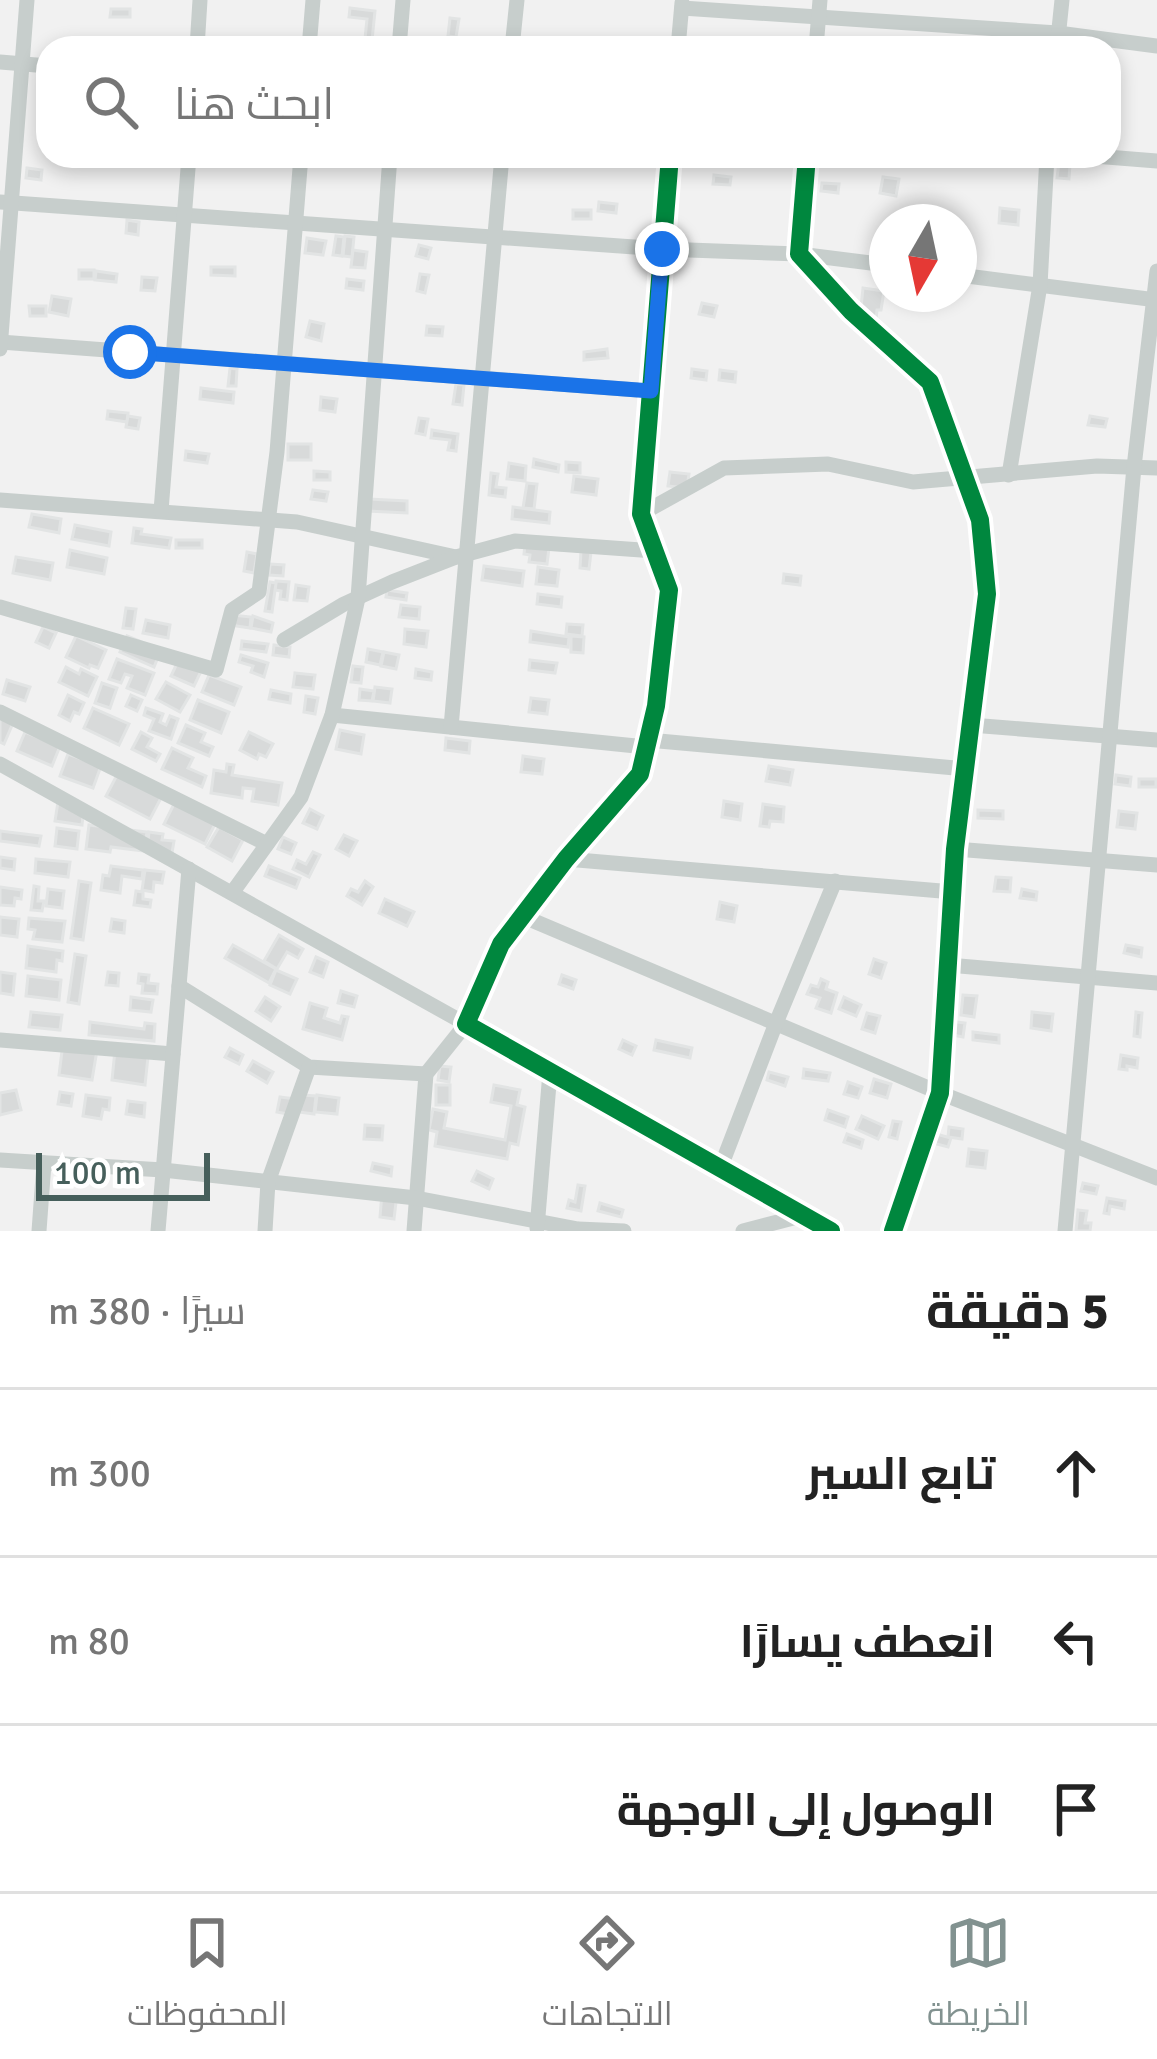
<!DOCTYPE html>
<html lang="ar">
<head>
<meta charset="utf-8">
<style>
  body { margin:0; font-family:Signika,Cairo,sans-serif; background:#f6f6f6; color:#222; direction:rtl }
  .compass { position:absolute; left:869px; top:204px; width:108px; height:108px; border-radius:50%; background:#fff; box-shadow:0 6px 18px #0003; rotate:189deg }
  .scale { position:absolute; left:36px; bottom:30px; width:174px; box-sizing:border-box; padding-left:12px; border:6px solid #465f5b; border-top:0; font-size:33px; line-height:42px; white-space:nowrap; color:#465f5b; -webkit-text-stroke:9px #fff; paint-order:stroke }
  .stop { position:absolute; width:36px; height:36px; margin:-27px; border:9px solid #1a73e8; border-radius:50%; background:#fff }
  .stop.end { background:#1a73e8; border-color:#fff; box-shadow:0 3px 12px #0008 }
  .list { margin:0; padding:0; list-style:none }
  h2 { display:flex; justify-content:space-between; align-items:center; height:156px; margin:0; padding:0 48px; font-size:51px }
  h2 small { font-size:39px; font-weight:400; color:#767676 }
  .list li { display:grid; grid-template-columns:78px 1fr auto; gap:36px; align-items:center; box-sizing:border-box; height:168px; padding:0 48px; border-top:3px solid #e0e0e0 }
  .list b { display:block; font-size:45px; white-space:nowrap }
  .list em { font-size:39px; font-style:normal; color:#767676 }
  .icon { flex:none; width:66px; height:66px; fill:none; stroke:currentColor; stroke-width:2; stroke-linecap:round; stroke-linejoin:round }
  .map { position:relative; flex:none; width:1157px; height:1231px; overflow:hidden; direction:ltr }
  .search { position:absolute; background:#fff; box-shadow:0 6px 18px #0003; left:36px; right:36px; top:36px; height:132px; display:flex; align-items:center; gap:30px; box-sizing:border-box; padding:0 42px; border-radius:36px; color:#767676; font-size:45px }
  .sheet { height:660px; background:#fff }
  nav { display:flex; justify-content:space-around; align-items:center; box-sizing:border-box; height:168px; border-top:3px solid #e0e0e0; background:#fff; font-size:33px; color:#767676 }
  nav a { display:grid; justify-items:center; gap:6px }
  nav .on { color:#829290 }
  .map>svg:first-child { display:block }
</style>
</head>
<body>
<div class="map">
<svg width="1157" height="1231" viewBox="0 0 1157 1231">
  <rect width="100%" height="100%" fill="#f1f1f1"/>
  <g fill="#d8dada" stroke="#e2e4e4" stroke-width="3">
    <polygon points="350,8 375,11 372,40 365,39 367,19 349,17"/>
    <polygon points="111,9 130,9 130,17 110,17"/>
    <polygon points="450,18 459,19 456,37 448,36"/>
    <polygon points="1059,162 1070,164 1069,179 1057,178"/>
    <polygon points="27,168 42,170 41,180 26,178"/>
    <polygon points="714,175 731,177 730,185 713,184"/>
    <polygon points="883,177 899,179 896,196 880,193"/>
    <polygon points="822,183 839,184 838,193 821,191"/>
    <polygon points="599,202 617,204 616,213 598,211"/>
    <polygon points="1000,208 1019,210 1018,225 999,223"/>
    <rect x="573" y="210" width="18" height="9"/>
    <polygon points="127,220 139,222 138,235 126,233"/>
    <polygon points="336,236 344,237 342,256 333,255"/>
    <polygon points="345,236 354,237 352,257 343,256"/>
    <polygon points="307,238 326,241 323,255 305,253"/>
    <polygon points="419,245 431,248 428,259 416,256"/>
    <polygon points="353,250 367,252 365,268 351,267"/>
    <polygon points="211,267 235,267 235,276 211,275"/>
    <rect x="79" y="270" width="15" height="9"/>
    <polygon points="96,271 117,274 116,282 95,280"/>
    <polygon points="420,274 429,275 425,293 417,291"/>
    <polygon points="142,277 157,278 155,291 141,290"/>
    <polygon points="347,279 364,281 363,290 346,288"/>
    <polygon points="863,288 884,291 881,310 877,310 876,319 860,317"/>
    <polygon points="52,296 71,299 68,316 49,312"/>
    <polygon points="702,303 717,306 714,317 699,314"/>
    <polygon points="29,306 46,306 46,316 30,316"/>
    <polygon points="310,321 324,324 321,341 306,337"/>
    <polygon points="427,326 443,327 442,336 426,335"/>
    <polygon points="607,349 608,358 584,360 584,352"/>
    <polygon points="230,368 237,369 236,386 228,386"/>
    <polygon points="692,369 707,371 706,380 691,378"/>
    <polygon points="720,370 736,372 735,382 719,380"/>
    <polygon points="456,384 464,385 462,405 453,404"/>
    <polygon points="201,388 234,392 233,403 200,399"/>
    <polygon points="321,397 337,399 335,412 320,410"/>
    <polygon points="108,411 128,413 127,422 107,419"/>
    <polygon points="128,416 140,418 138,429 126,427"/>
    <polygon points="1090,416 1107,419 1105,427 1088,425"/>
    <polygon points="419,418 428,419 425,435 416,433"/>
    <polygon points="432,430 458,434 456,451 448,450 450,440 431,438"/>
    <rect x="288" y="444" width="23" height="16"/>
    <polygon points="186,451 209,454 207,463 185,460"/>
    <polygon points="534,459 559,465 558,472 533,467"/>
    <polygon points="566,462 580,463 580,473 566,472"/>
    <polygon points="509,463 526,466 525,481 507,479"/>
    <polygon points="314,471 330,472 330,480 314,480"/>
    <polygon points="670,472 689,474 687,488 668,486"/>
    <polygon points="491,473 498,474 496,487 506,488 505,497 489,495"/>
    <polygon points="574,476 598,479 596,495 572,492"/>
    <polygon points="527,483 537,484 534,509 523,508"/>
    <polygon points="313,490 328,492 326,501 311,499"/>
    <polygon points="368,499 407,501 407,513 368,511"/>
    <polygon points="513,507 550,512 549,523 512,519"/>
    <polygon points="32,514 61,519 59,533 29,527"/>
    <polygon points="75,525 111,532 109,546 72,539"/>
    <polygon points="134,528 142,529 141,534 171,538 169,548 132,543"/>
    <rect x="176" y="540" width="26" height="8"/>
    <polygon points="525,545 549,548 547,564 529,562 530,555 524,554"/>
    <polygon points="70,550 107,558 104,574 67,567"/>
    <polygon points="581,551 591,552 589,569 580,568"/>
    <polygon points="247,552 257,554 254,573 244,571"/>
    <polygon points="16,557 53,563 50,580 13,573"/>
    <polygon points="270,564 284,565 283,576 269,575"/>
    <polygon points="484,566 524,571 522,586 482,580"/>
    <polygon points="538,567 559,570 557,586 536,584"/>
    <polygon points="784,574 801,576 800,585 783,583"/>
    <polygon points="276,581 289,582 287,600 280,599 281,591 275,590"/>
    <polygon points="270,582 276,583 272,612 265,611"/>
    <polygon points="296,585 309,587 307,601 294,600"/>
    <polygon points="387,590 407,593 406,600 386,597"/>
    <polygon points="538,594 562,597 561,607 537,604"/>
    <polygon points="401,605 420,607 419,619 399,617"/>
    <polygon points="126,608 136,609 133,629 123,628"/>
    <polygon points="232,615 251,617 250,628 230,625"/>
    <polygon points="253,616 273,623 271,632 251,628"/>
    <polygon points="146,620 170,625 168,638 143,633"/>
    <polygon points="567,624 583,625 582,636 566,634"/>
    <polygon points="43,627 56,633 49,648 36,642"/>
    <polygon points="405,629 428,631 426,647 404,644"/>
    <polygon points="531,631 569,637 568,647 530,642"/>
    <polygon points="76,636 106,650 98,668 90,665 89,668 66,657"/>
    <polygon points="127,636 161,650 154,667 120,652"/>
    <polygon points="571,636 584,637 583,653 571,652"/>
    <polygon points="242,641 268,644 266,652 241,649"/>
    <polygon points="274,645 290,647 289,657 273,655"/>
    <polygon points="368,649 383,652 380,665 366,662"/>
    <polygon points="384,652 399,655 396,669 381,666"/>
    <polygon points="241,655 268,663 264,677 251,672 253,666 239,662"/>
    <polygon points="180,657 203,667 194,686 171,676"/>
    <polygon points="117,659 154,673 145,695 127,688 132,676 125,674 121,683 109,679"/>
    <polygon points="530,660 557,663 555,673 529,670"/>
    <polygon points="353,666 363,667 361,683 351,682"/>
    <polygon points="66,667 79,674 81,669 97,677 88,696 59,682"/>
    <polygon points="416,669 432,672 431,680 415,678"/>
    <polygon points="295,673 315,675 313,689 293,687"/>
    <polygon points="209,675 241,687 234,705 202,692"/>
    <polygon points="7,680 30,687 25,701 3,694"/>
    <polygon points="166,682 190,695 180,712 156,699"/>
    <polygon points="102,683 117,688 110,708 95,703"/>
    <polygon points="375,687 392,689 390,703 373,701"/>
    <polygon points="360,689 374,691 372,701 359,700"/>
    <polygon points="271,690 291,694 290,703 269,699"/>
    <polygon points="68,695 84,703 79,714 74,712 70,721 59,715"/>
    <polygon points="131,695 142,700 137,711 126,706"/>
    <polygon points="306,696 318,698 315,714 304,712"/>
    <polygon points="531,698 549,700 547,714 529,712"/>
    <polygon points="198,700 229,712 221,733 190,720"/>
    <polygon points="93,708 129,724 119,745 84,728"/>
    <polygon points="146,708 163,714 160,722 166,725 170,716 178,719 171,739 149,731 154,719 144,715"/>
    <polygon points="0,717 13,723 4,744 0,742"/>
    <polygon points="186,725 205,733 201,742 213,747 209,756 178,743"/>
    <polygon points="340,730 364,735 361,754 336,749"/>
    <polygon points="25,732 60,746 52,766 17,751"/>
    <polygon points="141,732 152,738 147,747 160,754 156,761 132,749"/>
    <polygon points="249,732 273,744 266,757 259,754 257,759 240,750"/>
    <polygon points="446,738 470,741 469,753 445,750"/>
    <polygon points="172,748 193,758 188,768 206,776 202,787 162,769"/>
    <polygon points="68,754 101,766 93,788 60,776"/>
    <polygon points="523,756 544,759 542,774 521,772"/>
    <polygon points="227,764 234,765 232,775 282,783 278,805 252,801 254,789 243,788 242,798 211,793 214,770 226,772"/>
    <polygon points="769,766 793,770 790,785 766,781"/>
    <polygon points="117,775 161,798 150,819 106,796"/>
    <polygon points="1116,775 1131,777 1130,786 1115,784"/>
    <rect x="1139" y="779" width="17" height="8"/>
    <polygon points="724,801 742,804 740,820 722,817"/>
    <polygon points="58,802 84,806 82,825 55,821"/>
    <polygon points="174,804 215,824 205,844 164,824"/>
    <polygon points="763,804 784,807 783,822 770,821 769,827 760,826"/>
    <polygon points="310,809 323,816 317,829 303,823"/>
    <polygon points="978,810 1003,811 1003,819 978,818"/>
    <polygon points="1119,811 1137,813 1135,829 1117,827"/>
    <polygon points="89,825 147,832 144,851 111,847 110,852 86,849"/>
    <polygon points="219,827 243,840 232,861 207,847"/>
    <polygon points="57,828 79,831 77,849 55,846"/>
    <polygon points="0,831 41,836 39,846 0,841"/>
    <polygon points="149,832 163,834 162,840 174,841 172,853 147,850"/>
    <polygon points="344,835 357,841 349,856 336,849"/>
    <polygon points="283,837 296,843 291,854 278,849"/>
    <polygon points="313,852 320,855 309,877 293,869 297,860 306,864"/>
    <polygon points="0,857 15,859 14,870 0,868"/>
    <polygon points="36,859 70,862 68,877 35,873"/>
    <polygon points="111,866 143,870 142,879 122,876 120,893 101,890 103,875 109,876"/>
    <polygon points="269,866 300,878 296,888 265,876"/>
    <polygon points="145,870 164,872 162,883 154,882 153,892 142,890"/>
    <polygon points="996,877 1011,878 1010,892 994,891"/>
    <polygon points="79,881 91,883 83,940 71,938"/>
    <polygon points="365,881 373,887 362,905 347,896 351,889 358,892"/>
    <polygon points="34,886 39,887 38,901 44,901 42,911 31,910"/>
    <polygon points="0,887 22,890 21,899 15,898 14,906 0,905"/>
    <polygon points="48,889 64,891 62,908 46,906"/>
    <polygon points="1022,889 1037,892 1036,900 1020,898"/>
    <polygon points="136,891 143,892 143,899 151,900 150,907 134,905"/>
    <polygon points="385,899 414,912 407,926 379,913"/>
    <polygon points="720,902 737,906 734,922 717,919"/>
    <polygon points="0,917 19,919 17,937 0,935"/>
    <polygon points="29,918 65,921 62,942 33,939 35,930 28,929"/>
    <polygon points="112,919 125,921 124,933 110,931"/>
    <polygon points="279,935 303,949 298,958 287,952 277,969 264,961"/>
    <polygon points="233,945 276,969 269,983 225,958"/>
    <polygon points="1126,945 1142,948 1141,957 1124,953"/>
    <polygon points="28,946 63,951 62,961 57,960 56,972 26,968"/>
    <polygon points="75,954 86,956 79,1004 68,1002"/>
    <polygon points="316,957 328,962 323,977 310,972"/>
    <polygon points="874,959 886,963 881,978 869,974"/>
    <polygon points="276,970 297,979 290,994 270,985"/>
    <polygon points="0,972 15,974 13,995 0,993"/>
    <polygon points="108,972 119,973 118,986 106,985"/>
    <polygon points="139,974 149,975 148,983 158,984 157,994 142,993 143,984 138,983"/>
    <polygon points="562,975 576,980 573,989 559,984"/>
    <polygon points="28,976 61,980 59,1000 26,996"/>
    <polygon points="821,979 828,982 826,989 837,993 831,1013 816,1008 820,998 807,994 811,985 818,987"/>
    <polygon points="341,991 357,996 354,1007 338,1003"/>
    <polygon points="963,995 977,996 974,1017 961,1015"/>
    <polygon points="131,997 153,1000 151,1012 130,1010"/>
    <polygon points="265,997 280,1007 271,1021 256,1011"/>
    <polygon points="844,997 861,1005 856,1016 839,1009"/>
    <polygon points="310,1003 327,1008 324,1018 340,1023 342,1016 348,1017 342,1040 303,1029"/>
    <polygon points="31,1012 62,1015 60,1030 29,1027"/>
    <polygon points="1032,1012 1053,1014 1051,1031 1031,1028"/>
    <polygon points="1136,1012 1142,1013 1140,1037 1134,1036"/>
    <polygon points="867,1013 880,1016 875,1033 862,1029"/>
    <polygon points="949,1021 965,1023 963,1037 947,1034"/>
    <polygon points="90,1022 144,1029 145,1023 155,1024 154,1041 89,1035"/>
    <polygon points="973,1032 999,1035 999,1043 973,1040"/>
    <polygon points="623,1040 636,1046 632,1055 619,1049"/>
    <polygon points="656,1040 692,1048 690,1058 654,1050"/>
    <polygon points="230,1048 243,1055 239,1064 225,1057"/>
    <polygon points="97,1050 92,1080 59,1075 62,1051"/>
    <polygon points="115,1050 148,1057 145,1085 112,1080"/>
    <polygon points="1121,1055 1138,1058 1137,1068 1127,1066 1127,1070 1119,1069"/>
    <polygon points="253,1061 273,1072 267,1083 247,1071"/>
    <polygon points="440,1066 451,1067 449,1082 438,1080"/>
    <polygon points="804,1069 830,1073 828,1081 803,1078"/>
    <polygon points="769,1072 788,1077 785,1086 767,1080"/>
    <polygon points="874,1079 891,1084 887,1098 870,1093"/>
    <polygon points="848,1082 862,1087 858,1098 844,1094"/>
    <rect x="436" y="1085" width="14" height="20"/>
    <polygon points="494,1085 520,1090 517,1105 525,1107 518,1145 510,1143 507,1159 435,1146 437,1132 429,1130 433,1109 447,1112 444,1128 505,1140 511,1106 491,1102"/>
    <polygon points="16,1090 21,1110 0,1115 0,1093"/>
    <polygon points="60,1092 73,1094 71,1106 58,1104"/>
    <polygon points="86,1095 110,1098 109,1110 103,1109 101,1119 83,1116"/>
    <polygon points="301,1095 316,1096 314,1114 299,1112"/>
    <polygon points="317,1095 339,1098 337,1114 315,1112"/>
    <polygon points="280,1097 296,1099 293,1115 277,1112"/>
    <polygon points="128,1101 145,1103 144,1117 126,1114"/>
    <polygon points="828,1110 848,1117 845,1127 825,1120"/>
    <polygon points="862,1116 884,1126 878,1139 856,1129"/>
    <polygon points="893,1121 901,1122 897,1139 889,1137"/>
    <polygon points="365,1125 383,1126 382,1140 364,1139"/>
    <polygon points="949,1127 963,1129 962,1139 948,1137"/>
    <polygon points="847,1134 863,1140 861,1148 844,1142"/>
    <polygon points="936,1134 951,1138 948,1147 933,1143"/>
    <polygon points="969,1149 987,1151 985,1168 967,1166"/>
    <polygon points="373,1163 392,1167 391,1176 371,1171"/>
    <polygon points="477,1171 493,1179 489,1189 472,1181"/>
    <polygon points="1083,1183 1098,1186 1096,1194 1081,1191"/>
    <polygon points="578,1185 585,1186 581,1211 567,1208 569,1200 575,1202"/>
    <polygon points="382,1193 397,1194 394,1219 380,1217"/>
    <polygon points="1107,1198 1125,1201 1124,1209 1110,1206 1109,1214 1104,1213"/>
    <polygon points="600,1203 623,1210 621,1217 598,1211"/>
    <polygon points="1078,1210 1087,1211 1085,1223 1091,1223 1090,1231 1076,1231"/>
  </g>
  <g fill="none" stroke-linecap="round" stroke-linejoin="round">
    <g stroke="#c7cecc" stroke-width="15">
      <polyline points="682,8 1058,33 1157,46"/>
      <polyline points="197,48 200,0"/>
      <polyline points="309,48 313,0"/>
      <polyline points="399,48 403,0"/>
      <polyline points="512,48 517,0"/>
      <polyline points="678,48 682,3"/>
      <polyline points="816,48 820,0"/>
      <polyline points="1057,48 1062,0"/>
      <polyline points="0,62 48,66"/>
      <polyline points="670,156 641,514 669,590 656,706 640,774 566,859 501,944 466,1024 831,1231"/>
      <polyline points="807,156 799,254 851,311 930,382 980,520 987,594 955,849 940,1093 893,1231"/>
      <polyline points="1094,156 1157,161"/>
      <polyline points="0,202 662,249 799,254 887,265"/>
      <polyline points="959,275 1157,300"/>
      <polyline points="0,342 651,391"/>
      <polyline points="0,349 27,0"/>
      <polyline points="1009,475 1040,285 1047,156"/>
      <polyline points="0,500 297,522 456,557"/>
      <polyline points="161,511 189,156"/>
      <polyline points="641,514 724,468 828,464 913,482 1097,466 1157,468"/>
      <polyline points="0,607 216,670 232,610 259,592 277,452 301,156"/>
      <polyline points="284,640 344,604 392,582 456,557 515,541 655,551"/>
      <polyline points="0,712 267,844"/>
      <polyline points="332,715 646,747"/>
      <polyline points="971,725 1157,740"/>
      <polyline points="451,727 502,156"/>
      <polyline points="648,740 966,769"/>
      <polyline points="0,764 466,1024 426,1074 414,1231"/>
      <polyline points="955,849 1157,865"/>
      <polyline points="566,859 953,892"/>
      <polyline points="232,893 301,797 332,715 358,598 390,156"/>
      <polyline points="522,916 940,1093 1157,1178"/>
      <polyline points="948,965 1157,983"/>
      <polyline points="179,986 309,1067 426,1074"/>
      <polyline points="0,1040 173,1054"/>
      <polyline points="0,1160 163,1170 416,1198 578,1229 624,1231"/>
      <polyline points="720,1169 776,1023 835,881"/>
      <polyline points="537,1228 550,1072"/>
      <polyline points="39,1231 44,1163"/>
      <polyline points="158,1231 189,869"/>
      <polyline points="265,1231 268,1182 309,1067"/>
      <polyline points="743,1231 801,1216"/>
      <polyline points="1065,1231 1134,467 1157,271"/>
    </g>
    <g stroke="#fff" stroke-width="26">
      <g id="cycleway">
        <polyline points="670,156 641,514 669,590 656,706 640,774 566,859 501,944 466,1024 831,1231"/>
        <polyline points="807,156 799,254 851,311 930,382 980,520 987,594 955,849 940,1093 893,1231"/>
      </g>
    </g>
    <use href="#cycleway" stroke="#00873e" stroke-width="18"/>
  </g>
  <g fill="none" stroke-linecap="round" stroke-linejoin="round">
    <polyline stroke="#1a73e8" stroke-width="15" points="130,352 651,391 662,249"/>
  </g>
</svg>
<svg class="compass" viewBox="-18 -18 36 36"><path d="M0-13l5 13h-10z" fill="#e53935"/><path d="M0 13l5-13h-10z" fill="#767676"/></svg>
<div class="scale">100 m</div>
<div class="stop" style="left:130px;top:352px"></div>
<div class="stop end" style="left:662px;top:249px"></div>
<div class="search"><svg class="icon" aria-label="search" viewBox="0 0 24 24"><circle cx="10" cy="10" r="6"/><path d="M15 15l6 6"/></svg>ابحث هنا</div>
</div>
<section class="sheet">
<h2>5 دقيقة<small>سيرًا · 380 m</small></h2>
<ul class="list">
<li><svg class="icon" aria-label="ahead" viewBox="0 0 24 24"><path d="M12 20V5M6 11l6-6 6 6"/></svg><div><b>تابع السير</b></div><em>300 m</em></li>
<li><svg class="icon" aria-label="left" viewBox="0 0 24 24"><path d="M17 20v-9H6M10 6l-5 5 5 5"/></svg><div><b>انعطف يسارًا</b></div><em>80 m</em></li>
<li><svg class="icon" aria-label="arrive" viewBox="0 0 24 24"><path d="M6 21V4h12l-3 4 3 4H6"/></svg><div><b>الوصول إلى الوجهة</b></div></li>
</ul>
</section>
<nav>
<a class="on"><svg class="icon" aria-label="map" viewBox="0 0 24 24"><path d="M3 6l6-2 6 2 6-2v14l-6 2-6-2-6 2zM9 4v14M15 6v14"/></svg>الخريطة</a>
<a><svg class="icon" aria-label="directions" viewBox="0 0 24 24"><path d="M12 3l9 9-9 9-9-9zM9 14v-3h6M13 9l2 2-2 2"/></svg>الاتجاهات</a>
<a><svg class="icon" aria-label="saved" viewBox="0 0 24 24"><path d="M7 4h10v16l-5-4-5 4z"/></svg>المحفوظات</a>
</nav>
</body>
</html>
